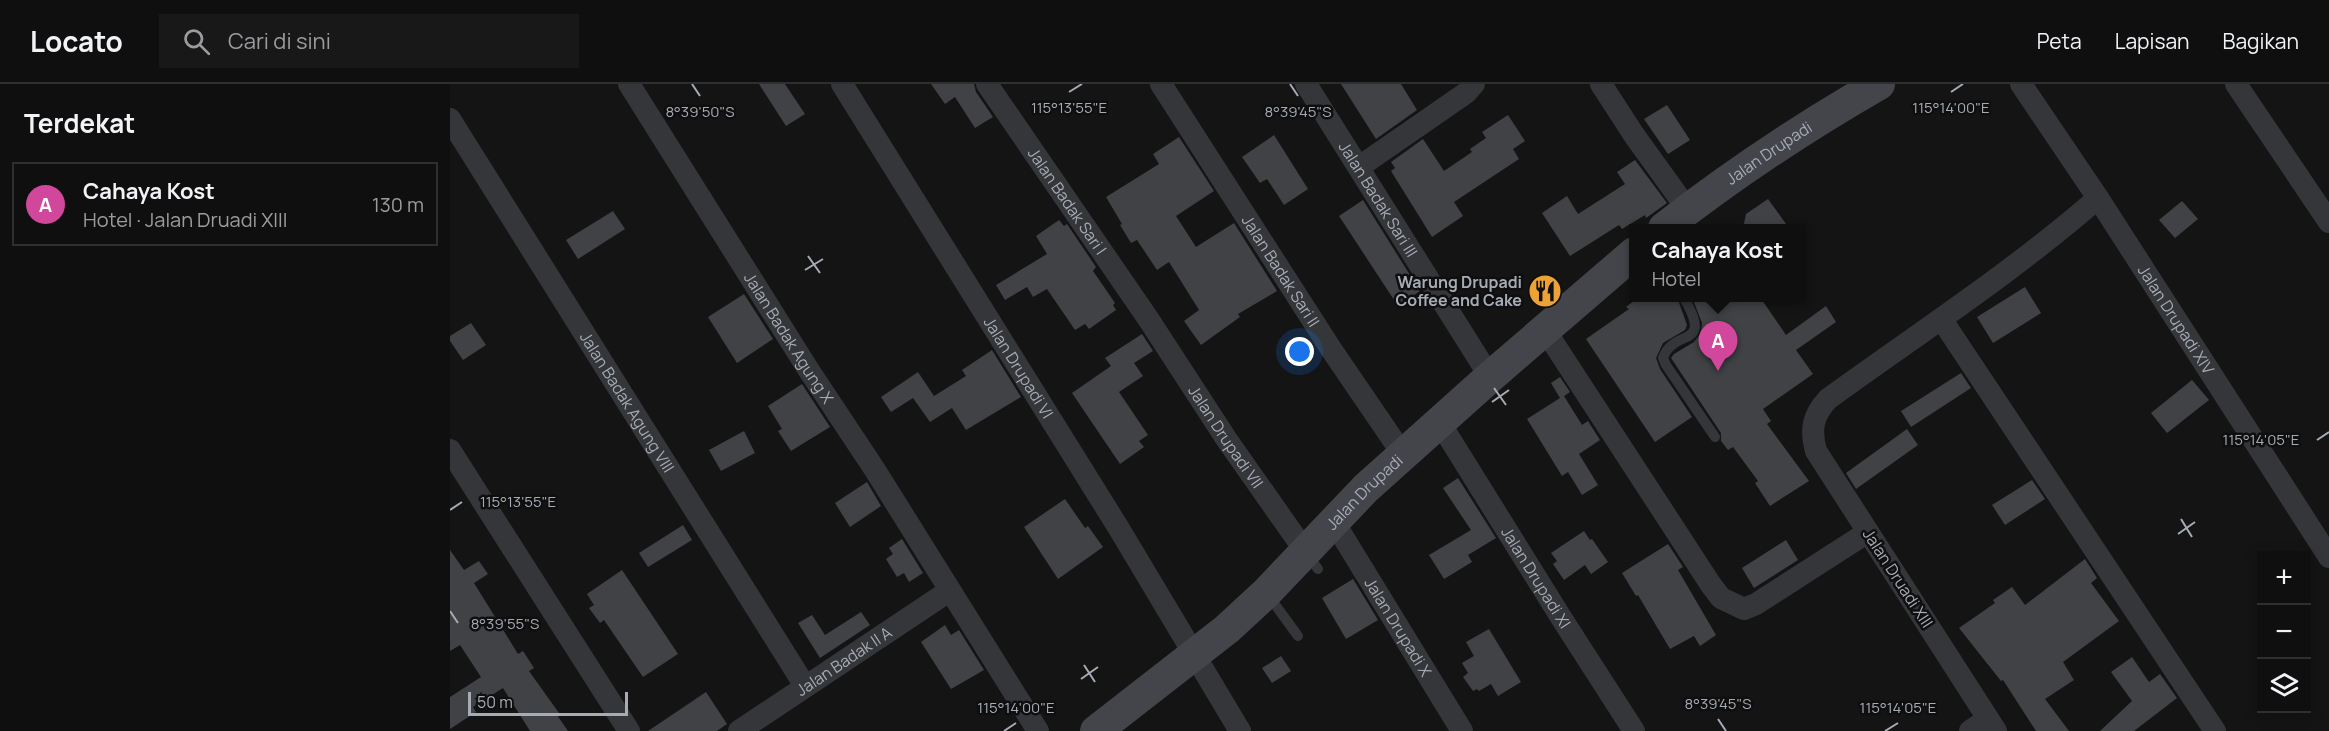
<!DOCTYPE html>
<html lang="id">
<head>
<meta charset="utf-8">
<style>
  body { margin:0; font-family:Manrope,sans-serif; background:#181819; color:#f1f3f6 }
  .controls { position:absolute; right:18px; bottom:18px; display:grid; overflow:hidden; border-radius:0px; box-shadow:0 3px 15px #0003 }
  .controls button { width:54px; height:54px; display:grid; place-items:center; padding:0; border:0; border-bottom:2px solid #2f2f30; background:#0f0f10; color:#f1f3f6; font:30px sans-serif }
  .scale { position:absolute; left:18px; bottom:15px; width:160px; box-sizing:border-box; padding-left:6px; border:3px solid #a6acb5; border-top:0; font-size:16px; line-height:21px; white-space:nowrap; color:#a6acb5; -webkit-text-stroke:4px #0f0f10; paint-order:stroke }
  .you { position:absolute; left:850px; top:268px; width:21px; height:21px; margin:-15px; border:4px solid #fff; border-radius:50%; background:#1a73e8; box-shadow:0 0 0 9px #1a73e833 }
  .badge { display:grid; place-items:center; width:39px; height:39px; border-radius:50%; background:#eca235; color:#fff; font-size:20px; font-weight:700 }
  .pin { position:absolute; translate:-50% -50px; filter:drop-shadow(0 2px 3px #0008) }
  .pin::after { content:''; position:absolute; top:32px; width:21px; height:18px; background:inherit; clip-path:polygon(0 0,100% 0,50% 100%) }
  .popup { position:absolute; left:1179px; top:140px; width:177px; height:78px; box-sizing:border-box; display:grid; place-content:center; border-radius:0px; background:#0f0f10; filter:drop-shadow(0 2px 4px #0005); font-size:20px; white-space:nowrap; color:#9b9c9f }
  .popup b { font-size:22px; color:#f1f3f6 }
  .popup::after { content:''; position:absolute; left:50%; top:100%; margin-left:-12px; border:12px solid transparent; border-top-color:#0f0f10 }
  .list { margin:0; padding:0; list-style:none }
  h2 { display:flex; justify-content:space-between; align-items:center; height:78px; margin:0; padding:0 24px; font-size:26px }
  h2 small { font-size:20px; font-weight:400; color:#9b9c9f }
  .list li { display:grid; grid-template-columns:39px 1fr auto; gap:18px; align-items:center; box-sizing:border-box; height:84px; margin:0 12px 12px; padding:0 12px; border:2px solid #2f2f30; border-radius:0px }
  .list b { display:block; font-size:22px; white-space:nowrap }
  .list p { margin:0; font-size:20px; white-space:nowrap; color:#9b9c9f }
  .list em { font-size:20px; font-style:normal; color:#9b9c9f }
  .icon { flex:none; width:33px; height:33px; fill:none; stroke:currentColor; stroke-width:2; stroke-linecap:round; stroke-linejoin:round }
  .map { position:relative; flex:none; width:1879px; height:647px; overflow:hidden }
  header { display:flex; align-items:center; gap:36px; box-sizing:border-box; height:84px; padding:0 30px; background:#0f0f10; border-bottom:2px solid #2f2f30 }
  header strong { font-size:28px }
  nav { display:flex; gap:33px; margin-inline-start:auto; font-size:21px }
  .search { width:420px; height:54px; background:#181819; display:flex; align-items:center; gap:15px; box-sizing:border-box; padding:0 21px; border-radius:0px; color:#9b9c9f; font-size:22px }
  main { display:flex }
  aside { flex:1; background:#0f0f10 }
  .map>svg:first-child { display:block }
</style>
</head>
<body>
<header>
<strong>Locato</strong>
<div class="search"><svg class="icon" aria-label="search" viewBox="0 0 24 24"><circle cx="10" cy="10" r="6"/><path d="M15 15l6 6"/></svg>Cari di sini</div>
<nav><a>Peta</a><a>Lapisan</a><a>Bagikan</a></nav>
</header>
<main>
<aside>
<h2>Terdekat<small></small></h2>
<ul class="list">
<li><span class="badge" style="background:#d1479c">A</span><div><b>Cahaya Kost</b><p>Hotel · Jalan Druadi XIII</p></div><em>130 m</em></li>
</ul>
</aside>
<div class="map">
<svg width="1879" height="647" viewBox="0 0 1879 647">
  <rect width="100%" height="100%" fill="#141415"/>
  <g fill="#404245">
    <polygon points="309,0 335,0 355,30 336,42"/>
    <polygon points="481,0 524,0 526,8 543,33 525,44 505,13 495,20"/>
    <polygon points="891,0 951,0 967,26 926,55"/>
    <polygon points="1217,21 1240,56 1218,70 1194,35"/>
    <polygon points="1058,31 1075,57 1063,65 1069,75 1004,118 1013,132 982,153 941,87 945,84 941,78 973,55 994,87 1022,68 1020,65 1036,54 1032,48"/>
    <polygon points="824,51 858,105 834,121 817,95 810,99 792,73"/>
    <polygon points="729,53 764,107 726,132 746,163 784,139 827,207 788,230 790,233 751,261 734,237 749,226 719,178 707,186 687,156 681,159 670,141 672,140 656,113 709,80 703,70"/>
    <polygon points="1185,76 1217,119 1196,134 1195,131 1172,145 1169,141 1120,172 1092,129 1117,112 1128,130 1175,100 1167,88"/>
    <polygon points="1318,115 1339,144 1293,144 1296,130"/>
    <polygon points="913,116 970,207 948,222 889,132"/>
    <polygon points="1732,117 1748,135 1725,154 1709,136"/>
    <polygon points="163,127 175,145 128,175 116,156"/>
    <polygon points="609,136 614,142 617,140 646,183 643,187 665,219 663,221 666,226 639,245 635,240 625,246 597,205 583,213 577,203 555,216 546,201 597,170 586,152"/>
    <polygon points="1575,203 1591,229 1543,259 1527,233"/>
    <polygon points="294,210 323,255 287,279 258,233"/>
    <polygon points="1189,213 1227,213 1237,241 1235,246 1213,259 1206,274 1210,285 1242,333 1205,358 1136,255 1179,225 1176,223"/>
    <polygon points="1242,213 1310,213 1336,251 1376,222 1386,238 1346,266 1363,290 1313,325 1321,337 1317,340 1359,397 1320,422 1305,399 1308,397 1283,363 1278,366 1271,357 1271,349 1221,274 1224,270 1244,258 1251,249 1252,239"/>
    <polygon points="21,239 36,261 13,276 0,257 0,252"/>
    <polygon points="692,250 703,267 684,279 693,292 669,308 698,351 689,357 694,363 670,380 622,309 661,282 655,274"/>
    <polygon points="542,266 571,313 516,346 502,324 480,338 463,314 441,328 431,313 468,288 484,312 516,292 512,286"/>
    <polygon points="1511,289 1521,304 1461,343 1451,327"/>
    <polygon points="1110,293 1120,308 1114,312 1132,341 1138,337 1150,356 1129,370 1148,401 1132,411 1118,388 1112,392 1077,335 1110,314 1101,299"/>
    <polygon points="1742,296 1759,316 1717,349 1701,329"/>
    <polygon points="352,300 380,343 341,367 328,347 332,345 318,322"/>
    <polygon points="1457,345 1468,361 1406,405 1396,389"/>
    <polygon points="294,347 305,369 271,387 259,366"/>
    <polygon points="1008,394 1046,454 1018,471 1022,478 994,495 979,471 1021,446 993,404"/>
    <polygon points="1582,396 1595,415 1555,441 1542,421"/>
    <polygon points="417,398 431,422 400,443 385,419"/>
    <polygon points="615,415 635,444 638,442 653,463 608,495 574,443"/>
    <polygon points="233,441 242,456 198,483 189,469"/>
    <polygon points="1134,447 1140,456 1142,455 1158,478 1141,490 1135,481 1114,496 1103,480 1107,477 1101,469"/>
    <polygon points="452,455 473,489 459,498 454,489 447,493 436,475 443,470 439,464"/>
    <polygon points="1336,456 1348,476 1304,504 1292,484"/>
    <polygon points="1218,460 1233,483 1228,486 1266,551 1250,562 1244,552 1220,565 1188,511 1186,512 1172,489"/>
    <polygon points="0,466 14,486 29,477 38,490 24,499 68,570 73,567 84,584 79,587 109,629 107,631 118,647 80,647 53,604 23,623 26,628 0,645 0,613 31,593 10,561 0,567"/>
    <polygon points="1635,475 1647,494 1641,499 1669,537 1613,578 1624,596 1595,615 1619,647 1586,647 1553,596 1551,597 1509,544 1545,519 1543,516 1562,503 1575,521"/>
    <polygon points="172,486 228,570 193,593 154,536 150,539 139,524 144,521 137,510"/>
    <polygon points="903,495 928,536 896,555 872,514"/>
    <polygon points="411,528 420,541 370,574 348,539 362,531 375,551"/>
    <polygon points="495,541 501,551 509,546 534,586 501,605 471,558"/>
    <polygon points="1039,545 1071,598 1048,612 1041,600 1029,607 1027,605 1023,607 1013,593 1018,589 1012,579 1024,572 1016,558"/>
    <polygon points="831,572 841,587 822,599 812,584"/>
    <polygon points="1682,573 1699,598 1710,590 1727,614 1684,647 1650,647 1682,617 1661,588"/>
    <polygon points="256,608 277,640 267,647 198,647"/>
  </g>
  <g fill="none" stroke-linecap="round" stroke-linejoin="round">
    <g stroke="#35363a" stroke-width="10">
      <path d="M 1234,214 C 1264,266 1224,243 1213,274 L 1216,281 L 1265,353"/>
      <polyline points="857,470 868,485"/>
      <polyline points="818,511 848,552"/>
    </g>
    <g stroke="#35363a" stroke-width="22">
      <path id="s1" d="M 179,0 L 358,285 L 425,386 L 588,647"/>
      <path id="s2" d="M 392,0 L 668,443 L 790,647"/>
      <path id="s3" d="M 537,0 L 699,236 L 777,356 L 855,467"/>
      <path id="s4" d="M 711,0 L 881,265 L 954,372"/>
      <path id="s5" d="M 856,0 L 1040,293"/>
      <polyline points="1151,0 1184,51 1238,126"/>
      <path id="s6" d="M 1571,0 L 1648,114 L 1879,473"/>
      <polyline points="1786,0 1879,138"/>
      <path id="s7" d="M 0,35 L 355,602"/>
      <polyline points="909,83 1016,9 1024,0"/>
      <polyline points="1492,236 1765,647"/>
      <polyline points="1095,246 1261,501 1271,514 1294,525 1306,520 1418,448"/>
      <path id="s8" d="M 990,339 L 1112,535 L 1184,647"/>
      <polyline points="0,366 179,647"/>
      <path id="s9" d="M 884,438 L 1012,647"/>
      <path id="s10" d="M 289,647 L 499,507"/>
      <polyline points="1520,647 1538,635"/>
      <path d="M 1546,647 L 1366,367 C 1360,345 1363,331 1378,315 C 1469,249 1563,188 1648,114"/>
    </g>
    <g stroke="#43454a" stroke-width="32">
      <path id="s11" d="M 1214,144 C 1282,91 1354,43 1429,0"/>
      <path id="s12" d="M 646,647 L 777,545 L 816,509 L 916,404 L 1040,293 L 1184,169"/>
    </g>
  </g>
  <path fill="none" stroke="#a6acb5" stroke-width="2" d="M 242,0 L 250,12M 840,0 L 848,12M 619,8 L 632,0M 1501,8 L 1513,0M 358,172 L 370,189M 355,186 L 373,175M 1044,304 L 1056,321M 1042,318 L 1059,306M 1867,356 L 1879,348M 0,426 L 12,418M 1731,435 L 1742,453M 1728,450 L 1745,438M 0,527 L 8,539M 634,581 L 645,598M 631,595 L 648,583M 1268,635 L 1276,647M 554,647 L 566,639M 1435,647 L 1448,639"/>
  <defs>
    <g id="restaurant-disc" transform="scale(1.725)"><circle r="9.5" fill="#eca235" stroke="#0f0f10"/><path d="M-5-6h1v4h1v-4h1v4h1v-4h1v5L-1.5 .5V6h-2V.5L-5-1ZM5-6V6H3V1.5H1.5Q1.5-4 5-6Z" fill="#111"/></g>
  </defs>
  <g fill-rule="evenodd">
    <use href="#restaurant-disc" x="1095" y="207"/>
  </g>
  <g text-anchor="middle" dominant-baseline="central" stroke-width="5" stroke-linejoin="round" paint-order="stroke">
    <g font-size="16" fill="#a6acb5" stroke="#0f0f10">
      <text stroke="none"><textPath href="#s11" startOffset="129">Jalan Drupadi</textPath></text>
      <text stroke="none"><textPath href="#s5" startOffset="136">Jalan Badak Sari III</textPath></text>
      <text stroke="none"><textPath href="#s3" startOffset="142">Jalan Badak Sari I</textPath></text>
      <text stroke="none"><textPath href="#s4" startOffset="222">Jalan Badak Sari II</textPath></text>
      <text stroke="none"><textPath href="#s6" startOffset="282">Jalan Drupadi XIV</textPath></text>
      <text stroke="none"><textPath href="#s1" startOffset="300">Jalan Badak Agung X</textPath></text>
      <text stroke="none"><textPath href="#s2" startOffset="334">Jalan Drupadi VI</textPath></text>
      <text stroke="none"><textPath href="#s7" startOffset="334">Jalan Badak Agung VIII</textPath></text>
      <text stroke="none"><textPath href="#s3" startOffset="426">Jalan Drupadi VII</textPath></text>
      <text stroke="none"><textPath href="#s12" startOffset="360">Jalan Drupadi</textPath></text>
      <text stroke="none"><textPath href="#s8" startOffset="182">Jalan Drupadi XI</textPath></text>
      <text transform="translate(1448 494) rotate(57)">Jalan Druadi XIII</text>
      <text stroke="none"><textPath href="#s9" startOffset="123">Jalan Drupadi X</textPath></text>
      <text stroke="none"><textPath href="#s10" startOffset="126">Jalan Badak II A</textPath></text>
    </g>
    <g font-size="16" font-weight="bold" fill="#a6acb5" stroke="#0f0f10" text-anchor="end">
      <text x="1072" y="198">Warung Drupadi<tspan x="1072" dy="18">Coffee and Cake</tspan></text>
    </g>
  </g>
  <g font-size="15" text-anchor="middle" fill="#a6acb5" stroke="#0f0f10" stroke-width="5" stroke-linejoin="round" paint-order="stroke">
    <text x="1501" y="29">115°14'00"E</text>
    <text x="619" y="29">115°13'55"E</text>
    <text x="250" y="33">8°39'50"S</text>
    <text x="848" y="33">8°39'45"S</text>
    <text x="1811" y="361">115°14'05"E</text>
    <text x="68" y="423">115°13'55"E</text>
    <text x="55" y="545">8°39'55"S</text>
    <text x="1268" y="625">8°39'45"S</text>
    <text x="566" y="629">115°14'00"E</text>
    <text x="1448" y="629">115°14'05"E</text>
  </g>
</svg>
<div class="controls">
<button>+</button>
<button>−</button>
<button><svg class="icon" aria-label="layers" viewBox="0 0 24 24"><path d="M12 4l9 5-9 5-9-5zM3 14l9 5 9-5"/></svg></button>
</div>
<div class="scale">50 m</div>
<div class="you"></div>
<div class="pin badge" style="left:1268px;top:287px;background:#d1479c">A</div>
<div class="popup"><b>Cahaya Kost</b>Hotel</div>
</div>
</main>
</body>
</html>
